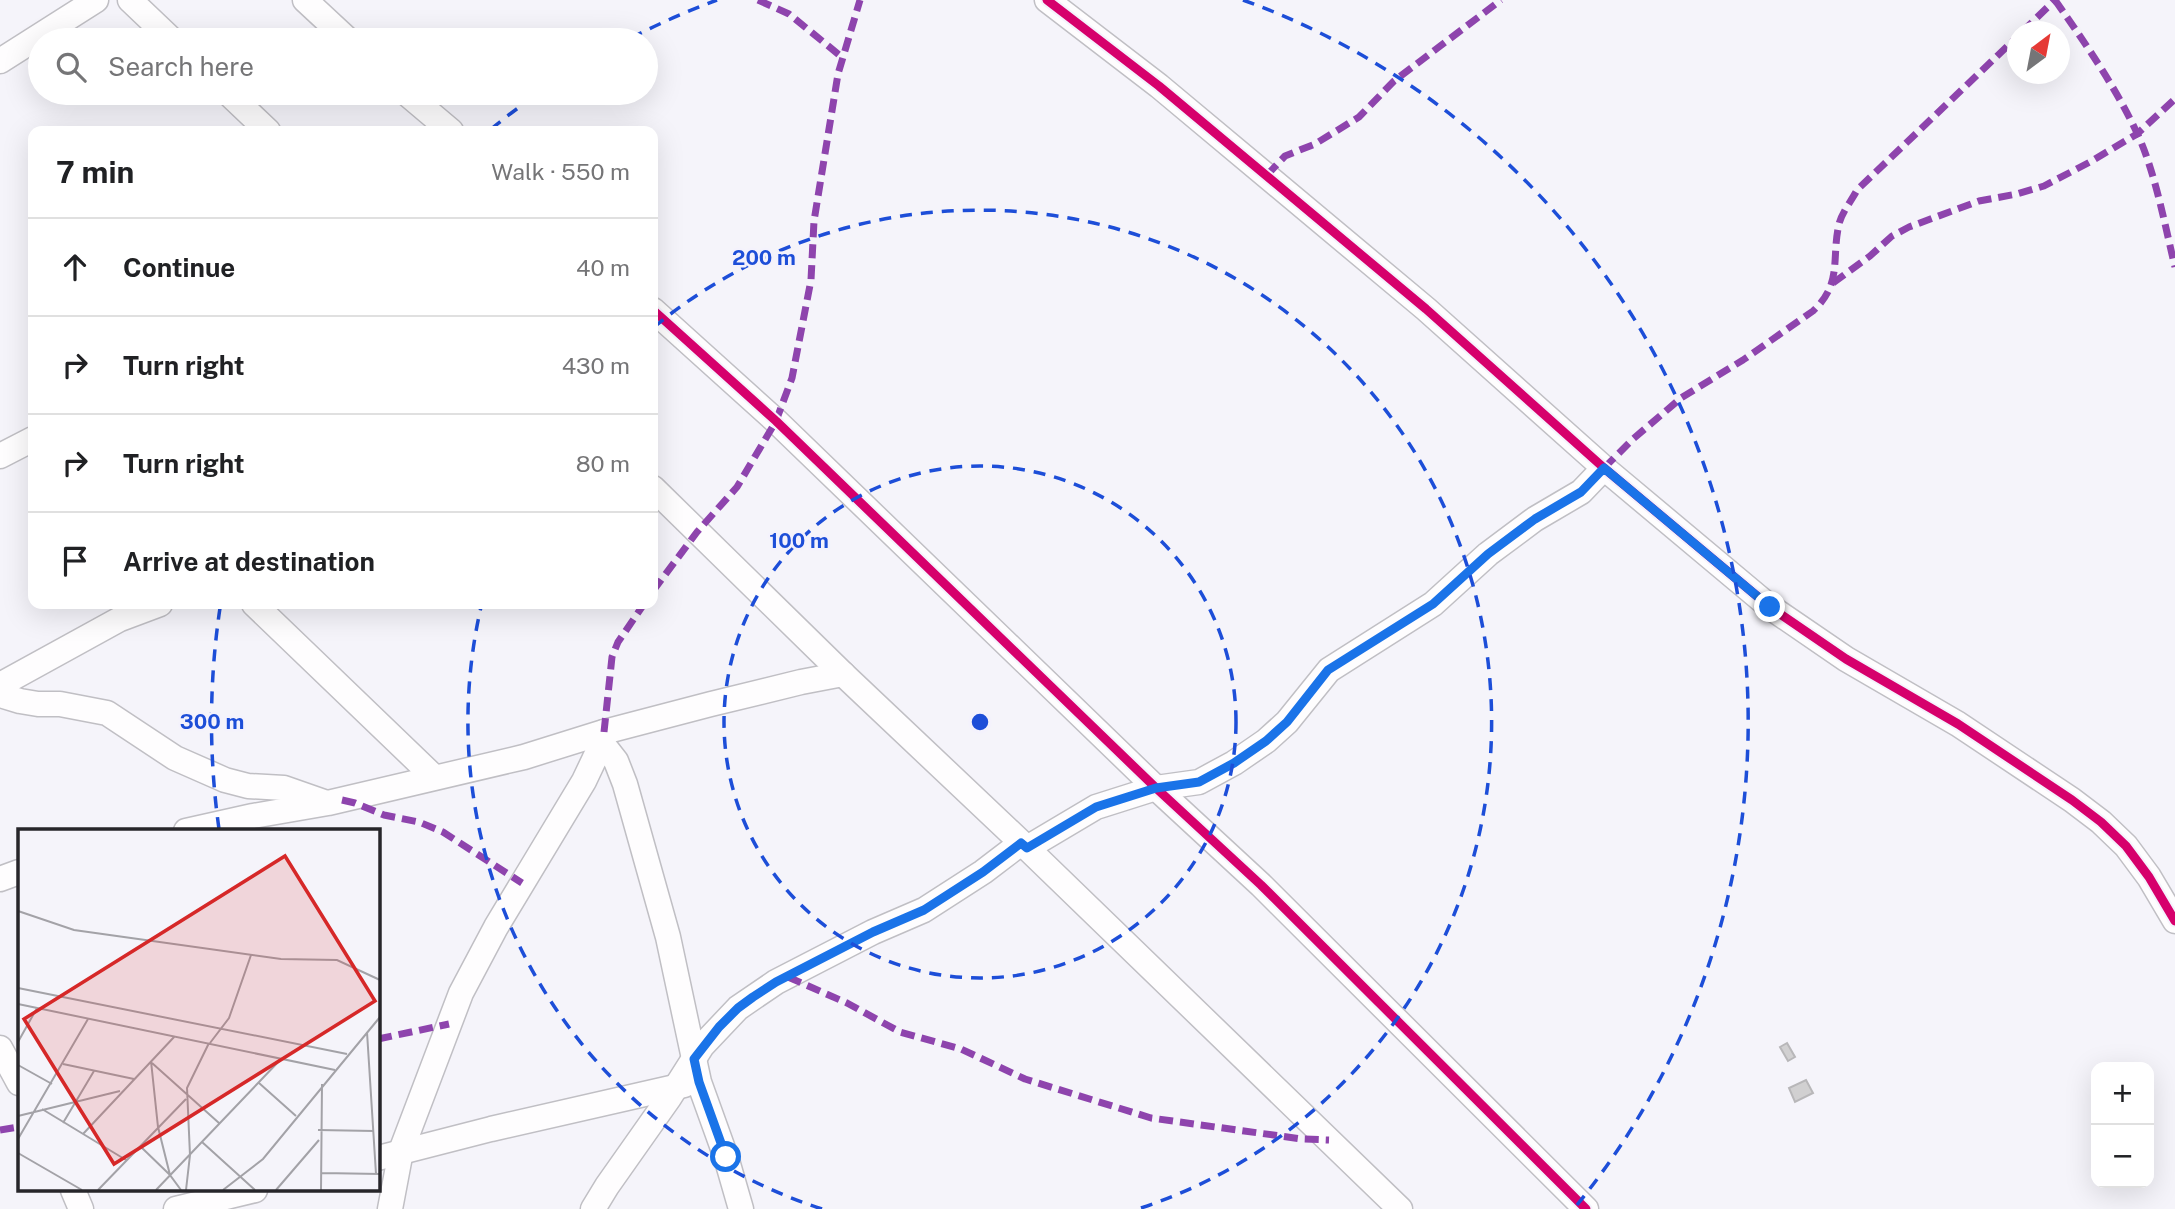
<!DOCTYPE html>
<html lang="en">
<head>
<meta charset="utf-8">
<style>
  body { margin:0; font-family:"Public Sans",sans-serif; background:#f6f6f6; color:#202124 }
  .controls { position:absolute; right:21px; bottom:21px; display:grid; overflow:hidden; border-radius:14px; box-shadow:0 7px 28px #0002 }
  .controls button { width:63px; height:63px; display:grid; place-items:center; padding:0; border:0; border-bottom:2px solid #e0e0e0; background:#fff; color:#202124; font:35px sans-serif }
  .compass { position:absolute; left:2007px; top:21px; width:63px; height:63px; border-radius:50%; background:#fff; box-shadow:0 7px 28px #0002; rotate:32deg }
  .stop { position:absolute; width:21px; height:21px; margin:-16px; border:5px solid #1a73e8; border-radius:50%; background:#fff }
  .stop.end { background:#1a73e8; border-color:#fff; box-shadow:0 2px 7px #0008 }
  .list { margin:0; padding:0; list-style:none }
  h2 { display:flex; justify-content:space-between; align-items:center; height:91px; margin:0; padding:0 28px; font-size:30px }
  h2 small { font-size:23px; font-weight:400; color:#757577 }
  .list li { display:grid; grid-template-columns:46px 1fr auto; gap:21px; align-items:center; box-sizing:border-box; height:98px; padding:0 28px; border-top:2px solid #e0e0e0 }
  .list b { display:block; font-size:26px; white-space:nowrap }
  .list em { font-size:23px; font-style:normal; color:#757577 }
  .icon { flex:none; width:38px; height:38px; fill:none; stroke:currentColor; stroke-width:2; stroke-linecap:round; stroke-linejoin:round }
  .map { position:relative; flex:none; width:2175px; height:1209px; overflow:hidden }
  .search { position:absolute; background:#fff; box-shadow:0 7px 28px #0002; left:28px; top:28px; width:630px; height:77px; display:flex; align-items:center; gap:18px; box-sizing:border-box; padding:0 24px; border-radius:38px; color:#757577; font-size:26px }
  .panel { position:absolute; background:#fff; box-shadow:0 7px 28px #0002; left:28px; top:126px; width:630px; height:483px; border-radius:14px }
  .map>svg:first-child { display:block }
</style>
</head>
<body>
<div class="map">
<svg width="2175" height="1209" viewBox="0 0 2175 1209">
  <rect width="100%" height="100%" fill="#f5f4fa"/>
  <g fill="#d1d0d1" stroke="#b8b7b9" stroke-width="2">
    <polygon points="1787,1043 1795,1057 1788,1061 1780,1047"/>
    <polygon points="1806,1080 1813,1093 1795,1102 1789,1088"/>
  </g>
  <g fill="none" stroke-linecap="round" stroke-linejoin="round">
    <g stroke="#c0bfc4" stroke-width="27">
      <g id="minor">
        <polyline points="130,0 172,40"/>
        <polyline points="305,0 348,40"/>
        <polyline points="1047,0 1159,86 1426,309 1604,468 1770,607 1846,659 1958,724 2072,800 2101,822 2126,846 2149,877 2175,921"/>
        <polyline points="0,61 96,0"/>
        <polyline points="228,93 268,131"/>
        <polyline points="406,93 451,131"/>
        <polyline points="653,310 776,421 1156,788 1261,885 1586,1209"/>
        <polyline points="0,456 33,439"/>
        <polyline points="653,488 843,674 1027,848 1400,1209"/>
        <polyline points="254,604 434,777"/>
        <polyline points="0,685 120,619 160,604"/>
        <polyline points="0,695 20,701 38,704 60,704 107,713 175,758 225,780 248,786 284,788 324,802"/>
        <polyline points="602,743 616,761 625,784 668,937 699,1082 726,1157 741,1209"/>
        <polyline points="186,831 253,816 328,803 524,757 604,732 711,704 801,682 843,674"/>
        <polyline points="1027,848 1096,807 1156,788 1199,782 1234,763 1266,741 1287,722 1329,670 1433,604 1488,554 1535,519 1581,492 1604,468"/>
        <polyline points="0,879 19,872"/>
        <polyline points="0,1048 19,1083"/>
        <polyline points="378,1158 491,1129 684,1085"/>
        <polyline points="73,1190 81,1209"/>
        <polyline points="176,1209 255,1190"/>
        <polyline points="390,1209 401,1151 461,993 496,927 584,781 602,743 604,732"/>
        <polyline points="593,1209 607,1186 669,1098 702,1046 738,1008 776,982 873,932 924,910 983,872 1021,843"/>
      </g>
    </g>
    <use href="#minor" stroke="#fefdfe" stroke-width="24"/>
    <g stroke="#8e44ad" stroke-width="7" stroke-dasharray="14 7" stroke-linecap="butt">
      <polyline points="758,0 789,14 843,58"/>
      <path d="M 2055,0 C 2085,43 2115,86 2137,133 C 2155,171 2165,226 2175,267"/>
      <polyline points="2022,32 2055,0"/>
      <polyline points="1267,175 1285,156 1315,144 1359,117 1394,81 1501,0"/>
      <polyline points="1833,283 1870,256 1892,236 1909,227 1979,201 2017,194 2044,186 2090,162 2137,134 2175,99"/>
      <path d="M 1604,468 L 1633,439 L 1681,398 L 1743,360 L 1813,311 C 1843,283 1831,259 1839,224 C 1842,212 1852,200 1857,190 L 2018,36"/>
      <polyline points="653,591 697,532 737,487 776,421 792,378 811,280 814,221 838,74 860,0"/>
      <polyline points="604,732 612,657 618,642 644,604"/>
      <polyline points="342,800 355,803 384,815 419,822 443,832 522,883"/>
      <polyline points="788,977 847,1003 900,1032 961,1049 1025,1079 1151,1118 1302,1139 1329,1140"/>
      <polyline points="378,1039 449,1024"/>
      <polyline points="0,1130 19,1127"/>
    </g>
    <g stroke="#f4f2fc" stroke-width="13">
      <g id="cycleway">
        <polyline points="1047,0 1159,86 1426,309 1604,468 1770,607 1846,659 1958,724 2072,800 2101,822 2126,846 2149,877 2175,921"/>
        <polyline points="653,310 776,421 1156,788 1261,885 1586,1209"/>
      </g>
    </g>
    <use href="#cycleway" stroke="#d6006c" stroke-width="9"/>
  </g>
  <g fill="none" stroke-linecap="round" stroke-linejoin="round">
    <polyline stroke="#1a73e8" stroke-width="9" points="726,1157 699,1082 694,1059 719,1027 738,1008 753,997 776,982 873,932 924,910 983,872 1021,843 1027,848 1096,807 1156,788 1199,782 1234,763 1266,741 1287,722 1328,670 1433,604 1488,554 1535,519 1581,492 1604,468 1770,607"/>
  </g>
  <g fill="none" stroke="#1d4ed8" stroke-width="3.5" stroke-dasharray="12 9">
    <circle cx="980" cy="722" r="256"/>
    <path d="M822 1209A512 512 0 0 1 481 607M654 327A512 512 0 1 1 1138 1209"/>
    <path d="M219 829A768 768 0 0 1 220 608M491 129A768 768 0 0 1 539 93M631 38A768 768 0 0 1 717 0M1243 0A768 768 0 0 1 1577 1205"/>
  </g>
  <g transform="translate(18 829)">
    <rect width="362" height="362" fill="#f5f4fa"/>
    <path fill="none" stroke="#a3a2a7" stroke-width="2" d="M 0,82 L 56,101 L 263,130 L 319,131 L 362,151M 0,159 L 329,225M 0,175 L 317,241M 349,203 L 358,345M 0,213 L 19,179M 192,214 L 211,189 L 233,126M 133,232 L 140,298 L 152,346 L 163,361M 134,234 L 201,294M 45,235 L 116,250M 0,236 L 34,255M 241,254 L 278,287M 24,280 L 108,331M 0,287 L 102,262M 45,294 L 76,242M 300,301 L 356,302M 65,305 L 157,207M 0,310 L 70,190M 184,313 L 237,361M 122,317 L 152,346M 0,324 L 64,361M 304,344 L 362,345M 80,361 L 168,270M 138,361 L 263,230M 168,361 L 172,326 L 169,259 L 191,214M 205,361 L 245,330 L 362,188M 258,361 L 301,311M 303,361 L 304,255"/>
    <path fill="#d62828" fill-opacity="0.15" stroke="#d62828" stroke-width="3.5" d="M 267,27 L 357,172 L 96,335 L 6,190 Z"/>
    <rect width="362" height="362" fill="none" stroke="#27262a" stroke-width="3.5"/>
  </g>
  <circle cx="980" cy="722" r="10" fill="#1d4ed8" stroke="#f4f2fc" stroke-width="3.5"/>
  <g font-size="21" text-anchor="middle" font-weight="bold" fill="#1d4ed8" stroke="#f4f2fc" stroke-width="5" stroke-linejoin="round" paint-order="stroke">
    <text x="764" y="265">200 m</text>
    <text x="799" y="548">100 m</text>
    <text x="212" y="729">300 m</text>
  </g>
</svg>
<div class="controls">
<button>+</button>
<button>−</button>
</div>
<svg class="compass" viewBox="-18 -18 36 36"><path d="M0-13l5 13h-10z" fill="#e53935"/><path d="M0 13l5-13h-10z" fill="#757577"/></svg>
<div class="stop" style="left:726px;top:1157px"></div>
<div class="stop end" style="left:1770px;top:607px"></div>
<div class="search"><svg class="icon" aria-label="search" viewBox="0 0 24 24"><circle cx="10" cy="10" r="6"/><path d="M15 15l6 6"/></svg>Search here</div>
<section class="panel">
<h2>7 min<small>Walk · 550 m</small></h2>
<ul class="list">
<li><svg class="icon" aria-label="ahead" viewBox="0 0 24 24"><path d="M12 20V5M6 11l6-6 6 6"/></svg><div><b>Continue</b></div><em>40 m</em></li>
<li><svg class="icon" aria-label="right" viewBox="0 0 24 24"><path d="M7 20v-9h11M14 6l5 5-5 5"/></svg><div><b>Turn right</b></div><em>430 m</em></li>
<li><svg class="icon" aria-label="right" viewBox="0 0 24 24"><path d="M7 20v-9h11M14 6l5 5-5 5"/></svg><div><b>Turn right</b></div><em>80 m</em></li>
<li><svg class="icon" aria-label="arrive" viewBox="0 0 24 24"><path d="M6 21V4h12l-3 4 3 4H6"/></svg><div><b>Arrive at destination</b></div></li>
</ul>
</section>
</div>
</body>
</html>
